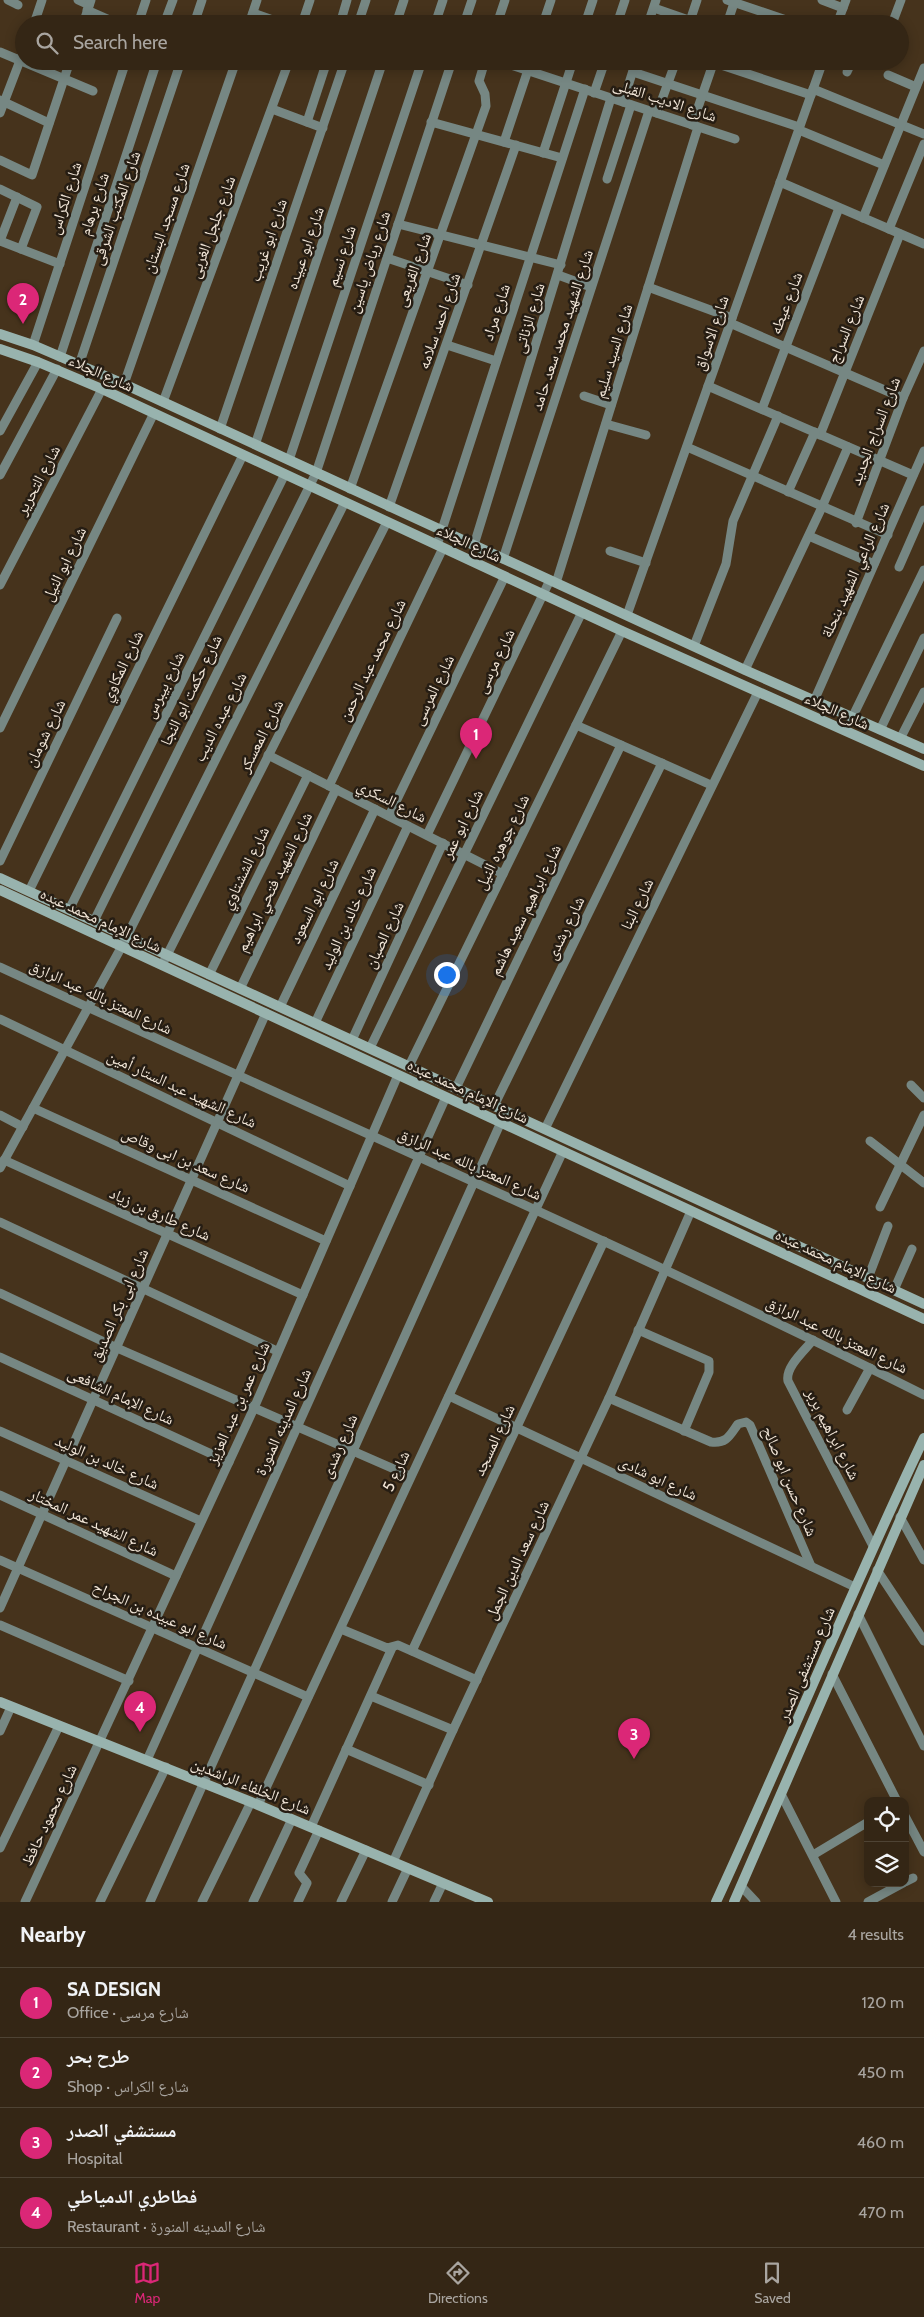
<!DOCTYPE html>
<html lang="en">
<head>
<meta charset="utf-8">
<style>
  body { margin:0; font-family:Cabin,"Noto Naskh Arabic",sans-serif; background:#3c2e1e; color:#f1f3f6 }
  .controls { position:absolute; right:15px; bottom:15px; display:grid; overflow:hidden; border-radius:10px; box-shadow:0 2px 12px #0003 }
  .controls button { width:45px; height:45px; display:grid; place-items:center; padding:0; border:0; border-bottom:1px solid #4e4334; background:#342615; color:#f1f3f6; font:25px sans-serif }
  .you { position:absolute; left:446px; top:974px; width:18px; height:18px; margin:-12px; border:4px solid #fff; border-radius:50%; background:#1a73e8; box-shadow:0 0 0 8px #1a73e833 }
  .badge { display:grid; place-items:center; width:32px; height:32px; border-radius:50%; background:#db2777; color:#fff; font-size:16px; font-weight:700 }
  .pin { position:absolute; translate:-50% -41px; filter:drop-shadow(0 1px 2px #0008) }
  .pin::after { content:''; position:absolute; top:26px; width:18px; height:15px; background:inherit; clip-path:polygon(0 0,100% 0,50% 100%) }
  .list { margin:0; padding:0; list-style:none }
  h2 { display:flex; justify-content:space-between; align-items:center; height:65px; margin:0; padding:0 20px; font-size:21px }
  h2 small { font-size:16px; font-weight:400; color:#a9a5a0 }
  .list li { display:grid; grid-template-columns:32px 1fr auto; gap:15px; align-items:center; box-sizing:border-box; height:70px; padding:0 20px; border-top:1px solid #4e4334 }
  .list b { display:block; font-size:19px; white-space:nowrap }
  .list p { margin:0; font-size:16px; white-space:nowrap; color:#a9a5a0 }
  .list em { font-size:16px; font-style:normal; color:#a9a5a0 }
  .icon { flex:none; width:28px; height:28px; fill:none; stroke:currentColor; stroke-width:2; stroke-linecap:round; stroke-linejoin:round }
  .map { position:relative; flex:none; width:924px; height:1902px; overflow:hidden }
  .search { position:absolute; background:#342615; box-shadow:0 2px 12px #0003; left:15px; right:15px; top:15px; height:55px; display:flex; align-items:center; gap:12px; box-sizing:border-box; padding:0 18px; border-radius:28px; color:#a9a5a0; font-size:19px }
  .sheet { height:345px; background:#342615 }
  nav { display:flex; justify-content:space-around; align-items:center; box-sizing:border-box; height:70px; border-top:1px solid #4e4334; background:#342615; font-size:14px; color:#a9a5a0 }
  nav a { display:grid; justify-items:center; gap:2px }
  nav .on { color:#db2777 }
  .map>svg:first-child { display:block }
</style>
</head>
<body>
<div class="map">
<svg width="924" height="1902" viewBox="0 0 924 1902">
  <rect width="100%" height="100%" fill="#46331c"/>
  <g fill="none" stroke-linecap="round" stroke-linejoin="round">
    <g stroke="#768783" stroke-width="9">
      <polyline points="8,0 18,5"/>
      <polyline points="78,0 89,5"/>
      <polyline points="727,0 798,24"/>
      <polyline points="822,0 843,8"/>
      <polyline points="654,8 700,24"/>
      <polyline points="87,10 119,24"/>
      <polyline points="253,13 270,19"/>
      <polyline points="34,24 42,0"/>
      <polyline points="83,24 91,0"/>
      <polyline points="138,24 146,0"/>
      <polyline points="164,24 173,0"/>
      <polyline points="194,24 202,0"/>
      <polyline points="249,24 257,0"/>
      <polyline points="302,24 310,0"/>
      <polyline points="340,24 347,0"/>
      <polyline points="358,24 366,0"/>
      <polyline points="396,24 404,0"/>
      <polyline points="435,24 443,0"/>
      <polyline points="464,24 472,0"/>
      <polyline points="497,24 505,0"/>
      <polyline points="543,24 551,0"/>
      <polyline points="585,24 593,0"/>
      <polyline points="617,24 625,0"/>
      <polyline points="648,24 656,0"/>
      <polyline points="689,24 697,0"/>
      <polyline points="727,24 735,0"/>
      <polyline points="837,24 846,0"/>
      <polyline points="892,24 901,0"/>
      <polyline points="0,52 93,91"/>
      <polyline points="499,61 735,139"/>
      <polyline points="709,61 811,95"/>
      <polyline points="809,61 822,66"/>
      <polyline points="633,72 799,127"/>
      <polyline points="847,72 852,61"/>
      <polyline points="888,75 916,87"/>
      <polyline points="813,89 924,134"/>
      <polyline points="594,93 605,61"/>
      <polyline points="0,100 49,123"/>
      <polyline points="623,102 636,61"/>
      <polyline points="272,109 323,128"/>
      <polyline points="0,113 24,50"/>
      <polyline points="657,113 676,61"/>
      <polyline points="307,122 327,61"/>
      <polyline points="431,122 562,158"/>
      <polyline points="692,125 714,61"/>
      <polyline points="799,130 884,165"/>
      <polyline points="504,142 531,61"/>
      <polyline points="543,153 573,61"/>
      <polyline points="0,160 32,175 70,61"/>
      <polyline points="607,179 631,105"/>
      <polyline points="780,182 924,244"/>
      <polyline points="0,189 37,207 21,249"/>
      <polyline points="863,218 924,68"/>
      <polyline points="398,224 561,265"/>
      <polyline points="889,229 924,144"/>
      <polyline points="0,241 60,264"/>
      <polyline points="0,241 17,197"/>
      <polyline points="387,258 468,285"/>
      <polyline points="558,275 591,287"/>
      <polyline points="648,287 732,318"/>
      <polyline points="730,323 903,398"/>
      <polyline points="33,345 126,61"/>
      <polyline points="447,345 496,361"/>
      <polyline points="60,357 157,61"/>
      <polyline points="79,365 181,61"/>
      <polyline points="124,384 236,61"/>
      <polyline points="708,386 913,475"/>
      <polyline points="584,396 611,405"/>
      <polyline points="163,402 289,61"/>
      <polyline points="762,409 839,208"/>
      <polyline points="606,424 646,435"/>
      <polyline points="220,429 345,61"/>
      <polyline points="0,431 38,362"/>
      <polyline points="820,435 900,234"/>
      <polyline points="255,445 383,61"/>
      <polyline points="687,447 888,535"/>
      <polyline points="289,460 422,61"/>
      <polyline points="0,475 57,369"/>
      <polyline points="350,489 486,106 485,94 479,81 485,61"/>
      <polyline points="788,492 815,432"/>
      <polyline points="389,507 516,145"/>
      <polyline points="856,523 903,398 924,351"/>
      <polyline points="809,536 874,564"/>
      <polyline points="437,545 585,89"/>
      <polyline points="474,545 611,98"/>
      <polyline points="610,551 646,563"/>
      <polyline points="503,559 649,111"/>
      <polyline points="899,567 924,510"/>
      <polyline points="556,583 698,127"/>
      <polyline points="0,585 102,389"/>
      <polyline points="627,615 823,61"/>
      <polyline points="694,646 726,564 733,521 778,416"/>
      <polyline points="745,670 822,507 848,447"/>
      <polyline points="814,701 924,451"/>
      <polyline points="852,718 924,570"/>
      <polyline points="576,725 711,785"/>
      <polyline points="0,728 154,413"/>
      <polyline points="880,730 924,638"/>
      <polyline points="900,739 924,692"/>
      <polyline points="268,755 503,874"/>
      <polyline points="329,786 443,548"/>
      <polyline points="389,816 505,576"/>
      <polyline points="427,835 550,580"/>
      <polyline points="0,861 117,618"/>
      <polyline points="29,891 243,455"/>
      <polyline points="69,910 285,474"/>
      <polyline points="94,921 316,473 452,61"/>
      <polyline points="162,965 387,522"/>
      <path d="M 0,967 C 308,1109 621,1243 924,1395"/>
      <polyline points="209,975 308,775"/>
      <polyline points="240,989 336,789"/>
      <polyline points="280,1007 375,809"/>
      <polyline points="0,1019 350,1186"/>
      <polyline points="315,1023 408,826"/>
      <polyline points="352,1040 443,843"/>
      <polyline points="370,1048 582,612"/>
      <polyline points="409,1066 622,631"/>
      <polyline points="911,1085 924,1098"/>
      <polyline points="456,1088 621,745"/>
      <polyline points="494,1106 662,763"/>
      <polyline points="33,1108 326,1241"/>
      <polyline points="0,1115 23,1127"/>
      <polyline points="545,1129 758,692"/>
      <polyline points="870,1141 924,1183"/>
      <polyline points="4,1160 303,1295"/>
      <polyline points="0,1168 122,946 345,502"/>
      <polyline points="880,1207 924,1115"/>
      <polyline points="0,1222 277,1351"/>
      <polyline points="868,1278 888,1226"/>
      <polyline points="894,1290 912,1249"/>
      <polyline points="0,1293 117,1348 410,1476"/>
      <polyline points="638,1330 709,1361 709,1372 684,1431"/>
      <path d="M 813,1340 C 805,1350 785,1367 788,1381 L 873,1546"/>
      <polyline points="0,1357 229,1462"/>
      <polyline points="449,1396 855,1587"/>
      <path d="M 609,1398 L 711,1442 C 727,1444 730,1435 738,1424 L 746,1422 L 750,1425 L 811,1566"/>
      <polyline points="847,1410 870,1368"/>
      <polyline points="0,1431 201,1521"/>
      <polyline points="0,1495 176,1576"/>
      <polyline points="900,1517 924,1560"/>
      <polyline points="0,1560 308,1697"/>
      <polyline points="877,1570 924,1641"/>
      <polyline points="0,1608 266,1013"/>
      <polyline points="858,1614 924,1746"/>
      <polyline points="0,1625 129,1681"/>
      <polyline points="341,1629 387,1648 398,1645 477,1680"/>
      <polyline points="412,1651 604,1241"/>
      <polyline points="832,1674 897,1801"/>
      <polyline points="371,1696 453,1730"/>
      <polyline points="0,1731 11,1707"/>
      <polyline points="346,1749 429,1785"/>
      <polyline points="147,1760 446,1097"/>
      <polyline points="781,1794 836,1902"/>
      <polyline points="258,1805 563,1151"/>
      <polyline points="905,1816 924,1852"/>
      <polyline points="311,1827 392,1648"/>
      <polyline points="0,1848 59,1726"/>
      <polyline points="813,1855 868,1822"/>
      <polyline points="393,1862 453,1730 609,1398 691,1211"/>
      <polyline points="905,1882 913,1878"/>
      <polyline points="741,1886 756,1902"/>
      <polyline points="25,1902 254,1408 398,1075"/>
      <polyline points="100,1902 166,1767"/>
      <polyline points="150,1902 501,1122"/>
      <polyline points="202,1902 251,1802"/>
      <polyline points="253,1902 292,1819"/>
      <polyline points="298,1902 307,1883 299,1873 319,1830"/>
      <polyline points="341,1902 366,1850"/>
      <polyline points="392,1902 408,1868"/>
      <polyline points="434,1902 443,1883"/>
      <polyline points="868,1902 903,1883"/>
    </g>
    <g stroke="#98b3ae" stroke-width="10">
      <polyline points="0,334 33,345 124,384 745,670 924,749"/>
      <polyline points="0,349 38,362 102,389 622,631 924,766"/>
      <polyline points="0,878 924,1304"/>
      <polyline points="0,890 924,1319"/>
      <polyline points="0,1702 251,1802 488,1902"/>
      <path d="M 716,1902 C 787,1748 851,1591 924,1438"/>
      <polyline points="734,1902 924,1465"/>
    </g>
  </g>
  <g text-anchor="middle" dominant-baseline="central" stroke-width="5" stroke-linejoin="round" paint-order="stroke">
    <g font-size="16" fill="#f1e5d7" stroke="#261d13">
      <text transform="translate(665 100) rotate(18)">شارع الاديب القبلى</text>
      <text transform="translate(65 198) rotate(-72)">شارع الكراس</text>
      <text transform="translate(94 204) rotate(-72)">شارع برهام</text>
      <text transform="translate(116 208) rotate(-71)">شارع المكتب الشرقى</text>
      <text transform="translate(166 218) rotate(-71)">شارع مسجد البستان</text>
      <text transform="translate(212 227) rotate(-70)">شارع جلجل الغربى</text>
      <text transform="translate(268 240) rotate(-71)">شارع ابو غريب</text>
      <text transform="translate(305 248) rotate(-71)">شارع ابو عبيده</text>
      <text transform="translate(341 256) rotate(-72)">شارع نسيم</text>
      <text transform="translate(369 262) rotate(-72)">شارع رياض ياسين</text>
      <text transform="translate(413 270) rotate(-70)">شارع القريعى</text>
      <text transform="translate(786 303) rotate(-69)">شارع عيطه</text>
      <text transform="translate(496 312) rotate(-72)">شارع مراد</text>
      <text transform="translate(529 318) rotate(-73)">شارع الزناتى</text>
      <text transform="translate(439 321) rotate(-71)">شارع احمد سلامه</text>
      <text transform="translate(846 329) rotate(-68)">شارع السراج</text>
      <text transform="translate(562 330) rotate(-72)">شارع الشهيد محمد سعد حامد</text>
      <text transform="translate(711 333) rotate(-71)">شارع الاسواق</text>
      <text transform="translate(613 351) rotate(-73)">شارع السيد سليم</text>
      <text transform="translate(101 373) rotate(24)">شارع الجلاء</text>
      <text transform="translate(875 431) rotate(-69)">شارع السراج الجديد</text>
      <text transform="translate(38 480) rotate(-62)">شارع التحرير</text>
      <text transform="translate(469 543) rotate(25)">شارع الجلاء</text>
      <text transform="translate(64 564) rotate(-64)">شارع ابو النيل</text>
      <text transform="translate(855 570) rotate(-66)">شارع الراعي الشهيد بنحلة</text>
      <text transform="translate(372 660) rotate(-64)">شارع محمد عبد الرحمن</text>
      <text transform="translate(495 661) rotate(-64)">شارع مرسى</text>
      <text transform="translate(122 666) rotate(-64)">شارع المكاوي</text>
      <text transform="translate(164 685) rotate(-64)">شارع بيبرس</text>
      <text transform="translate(191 690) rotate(-64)">شارع حكمت ابو النجا</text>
      <text transform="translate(433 690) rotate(-64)">شارع المرسى</text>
      <text transform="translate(837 711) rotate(24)">شارع الجلاء</text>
      <text transform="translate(220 717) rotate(-63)">شارع عبده الديب</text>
      <text transform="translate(45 733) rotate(-64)">شارع شومان</text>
      <text transform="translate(261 736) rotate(-63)">شارع المعسكر</text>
      <text transform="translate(392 801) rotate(27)">شارع السكري</text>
      <text transform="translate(462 824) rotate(-64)">شارع ابو عمر</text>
      <text transform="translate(502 842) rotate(-64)">شارع جوهره النيل</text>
      <text transform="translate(245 868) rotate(-64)">شارع الششتاوي</text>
      <text transform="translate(274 882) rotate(-64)">شارع الشهيد فتحي ابراهيم</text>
      <text transform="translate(314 901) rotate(-64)">شارع ابو السعود</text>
      <text transform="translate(637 904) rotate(-64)">شارع البنا</text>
      <text transform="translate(525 910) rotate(-64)">شارع ابراهيم سعيد هاشم</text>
      <text transform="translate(348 918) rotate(-65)">شارع خالد بن الوليد</text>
      <text transform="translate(101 920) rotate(25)">شارع الإمام محمد عبده</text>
      <text transform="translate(565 928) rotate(-64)">شارع رشدى</text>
      <text transform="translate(384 935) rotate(-65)">شارع الصبان</text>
      <text transform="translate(101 997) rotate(25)">شارع المعتز بالله عبد الرازق</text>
      <text transform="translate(182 1089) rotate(25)">شارع الشهيد عبد الستار أمين</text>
      <text transform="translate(468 1091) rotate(25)">شارع الإمام محمد عبده</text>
      <text transform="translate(186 1160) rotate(24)">شارع سعد بن ابى وقاص</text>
      <text transform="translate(470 1164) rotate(24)">شارع المعتز بالله عبد الرازق</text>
      <text transform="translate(160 1214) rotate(24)">شارع طارق بن زياد</text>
      <text transform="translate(836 1261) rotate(25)">شارع الإمام محمد عبده</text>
      <text transform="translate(119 1305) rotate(-66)">شارع ابى بكر الصديق</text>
      <text transform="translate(837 1335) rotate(26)">شارع المعتز بالله عبد الرازق</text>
      <text transform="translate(121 1396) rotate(25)">شارع الإمام الشافعى</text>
      <text transform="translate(238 1403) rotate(-66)">شارع عمر بن عبد العزيز</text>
      <text transform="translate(283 1422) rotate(-66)">شارع المدينه المنورة</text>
      <text transform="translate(833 1434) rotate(63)">شارع ابراهيم بربر</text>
      <text transform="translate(494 1440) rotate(-65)">شارع المسجد</text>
      <text transform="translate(339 1446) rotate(-66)">شارع رشدى</text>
      <text transform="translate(107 1462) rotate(24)">شارع خالد بن الوليد</text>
      <text transform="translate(396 1471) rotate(-65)">شارع 5</text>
      <text transform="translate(658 1478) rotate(25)">شارع ابو شادى</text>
      <text transform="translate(790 1481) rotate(67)">شارع حسن ابو صالح</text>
      <text transform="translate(94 1522) rotate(25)">شارع الشهيد عمر المختار</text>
      <text transform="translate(517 1560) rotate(-65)">شارع سعد الدين الجمل</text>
      <text transform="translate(160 1615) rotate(24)">شارع ابو عبيده بن الجراح</text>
      <text transform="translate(806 1664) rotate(-67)">شارع مستشفى الصدر</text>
      <text transform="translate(251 1786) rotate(22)">شارع الخلفاء الراشدين</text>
      <text transform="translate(49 1815) rotate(-65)">شارع محمود حافظ</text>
    </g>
  </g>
</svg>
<div class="controls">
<button><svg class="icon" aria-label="locate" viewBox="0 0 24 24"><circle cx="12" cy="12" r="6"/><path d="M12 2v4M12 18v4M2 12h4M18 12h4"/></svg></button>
<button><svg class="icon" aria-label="layers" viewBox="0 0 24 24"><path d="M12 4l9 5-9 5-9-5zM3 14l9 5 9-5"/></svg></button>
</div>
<div class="you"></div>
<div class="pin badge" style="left:476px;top:759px">1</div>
<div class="pin badge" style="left:23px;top:324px">2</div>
<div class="pin badge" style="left:634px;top:1759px">3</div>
<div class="pin badge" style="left:140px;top:1732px">4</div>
<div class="search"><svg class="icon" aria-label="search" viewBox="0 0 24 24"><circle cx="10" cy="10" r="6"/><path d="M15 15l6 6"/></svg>Search here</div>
</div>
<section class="sheet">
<h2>Nearby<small>4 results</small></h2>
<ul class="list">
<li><span class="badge">1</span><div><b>SA DESIGN</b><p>Office · شارع مرسى</p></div><em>120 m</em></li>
<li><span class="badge">2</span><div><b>طرح بحر</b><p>Shop · شارع الكراس</p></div><em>450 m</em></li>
<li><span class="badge">3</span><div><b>مستشفي الصدر</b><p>Hospital</p></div><em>460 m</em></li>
<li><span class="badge">4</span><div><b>فطاطري الدمياطي</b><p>Restaurant · شارع المدينه المنورة</p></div><em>470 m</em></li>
</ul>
</section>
<nav>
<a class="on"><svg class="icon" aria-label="map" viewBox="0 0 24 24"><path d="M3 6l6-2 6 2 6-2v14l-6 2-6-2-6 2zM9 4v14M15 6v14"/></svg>Map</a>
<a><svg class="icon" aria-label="directions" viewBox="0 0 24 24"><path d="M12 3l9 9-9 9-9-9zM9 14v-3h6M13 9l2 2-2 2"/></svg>Directions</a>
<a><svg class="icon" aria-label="saved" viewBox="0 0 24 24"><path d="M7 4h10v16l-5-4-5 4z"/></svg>Saved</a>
</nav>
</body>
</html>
